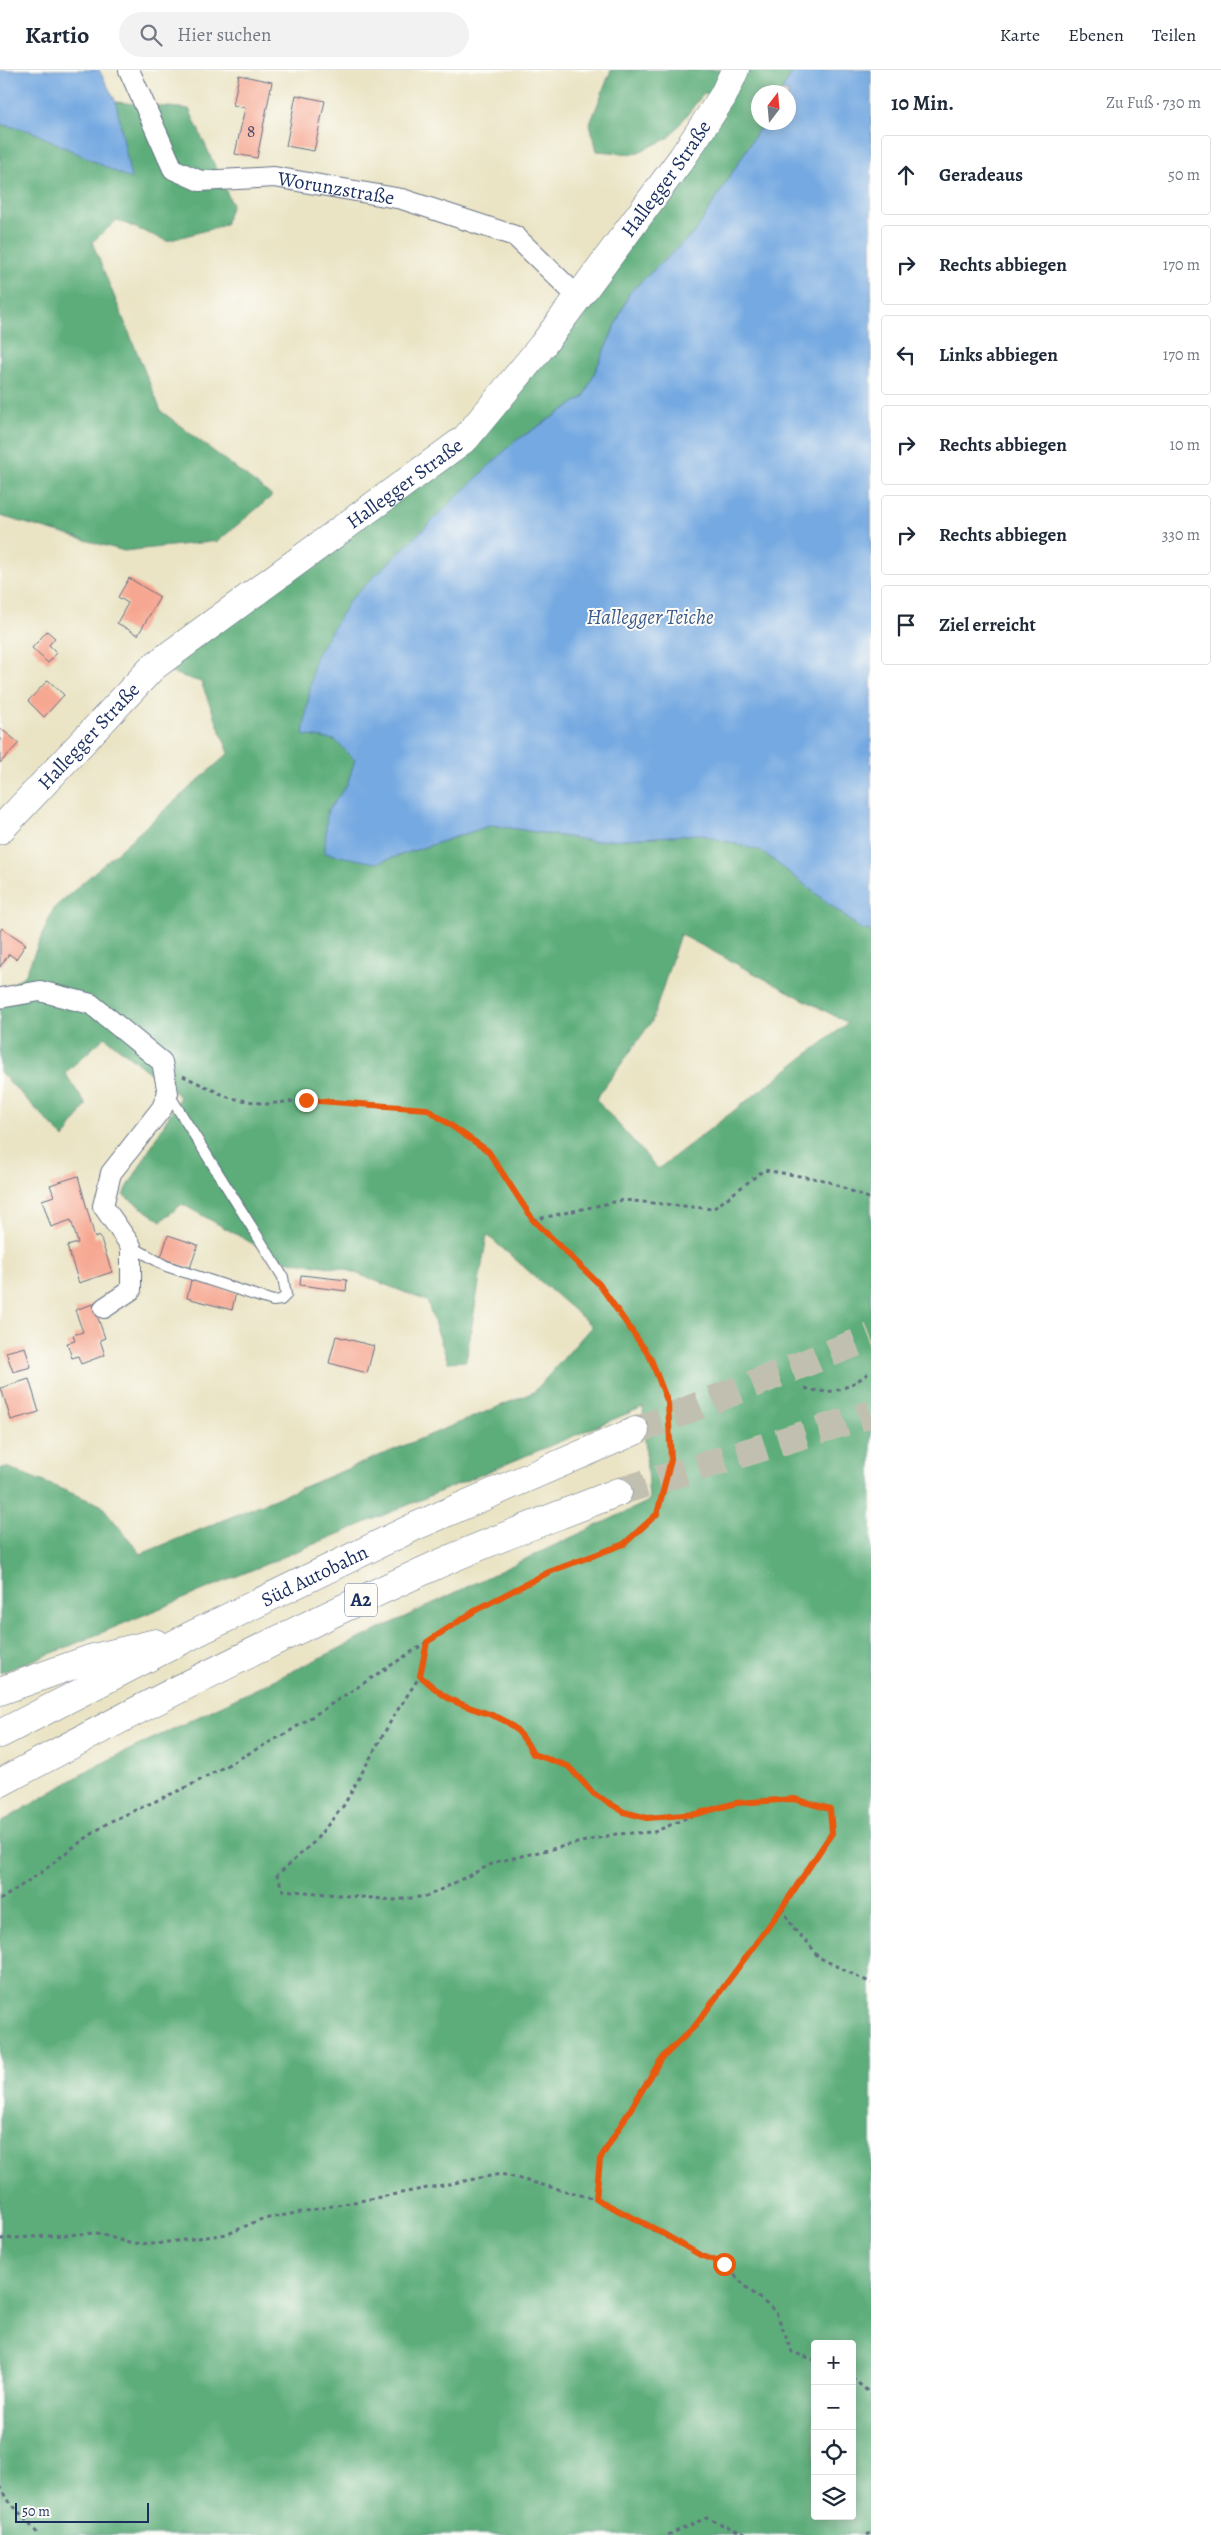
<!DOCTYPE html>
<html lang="de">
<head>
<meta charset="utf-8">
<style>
  body { margin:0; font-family:Alegreya,serif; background:#f2f2f3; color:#1f2937 }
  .controls { position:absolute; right:15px; bottom:15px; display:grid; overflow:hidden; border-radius:5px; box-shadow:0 2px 12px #0003 }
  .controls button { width:45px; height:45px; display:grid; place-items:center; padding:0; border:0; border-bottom:1px solid #e0e1e3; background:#fff; color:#1f2937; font:25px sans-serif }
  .compass { position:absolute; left:751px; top:15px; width:45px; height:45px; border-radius:50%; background:#fff; box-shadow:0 2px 12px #0003; rotate:16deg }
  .scale { position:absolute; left:15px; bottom:12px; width:134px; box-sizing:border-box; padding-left:5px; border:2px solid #1b2f5e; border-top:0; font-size:14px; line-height:18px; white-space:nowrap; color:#1b2f5e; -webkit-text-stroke:4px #fdfcf7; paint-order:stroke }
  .stop { position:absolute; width:15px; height:15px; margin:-11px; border:4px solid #ea580c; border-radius:50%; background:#fff }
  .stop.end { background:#ea580c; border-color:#fff; box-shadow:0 1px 5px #0008 }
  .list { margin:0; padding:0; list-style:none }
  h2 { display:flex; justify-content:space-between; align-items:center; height:65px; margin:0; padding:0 20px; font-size:21px }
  h2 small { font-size:16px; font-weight:400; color:#747a83 }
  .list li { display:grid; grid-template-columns:32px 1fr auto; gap:15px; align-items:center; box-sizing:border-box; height:80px; margin:0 10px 10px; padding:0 10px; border:1px solid #e0e1e3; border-radius:5px }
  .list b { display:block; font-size:19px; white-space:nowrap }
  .list em { font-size:16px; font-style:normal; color:#747a83 }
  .icon { flex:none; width:28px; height:28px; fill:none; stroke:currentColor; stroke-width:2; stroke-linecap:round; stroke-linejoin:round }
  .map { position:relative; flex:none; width:871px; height:2465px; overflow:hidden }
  header { display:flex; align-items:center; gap:30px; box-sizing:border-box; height:70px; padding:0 25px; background:#fff; border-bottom:1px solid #e0e1e3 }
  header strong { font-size:24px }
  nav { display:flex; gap:28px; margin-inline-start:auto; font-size:18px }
  .search { width:350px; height:45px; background:#f2f2f3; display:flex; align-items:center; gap:12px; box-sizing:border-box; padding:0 18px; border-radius:28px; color:#747a83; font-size:19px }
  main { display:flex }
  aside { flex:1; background:#fff }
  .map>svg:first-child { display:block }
</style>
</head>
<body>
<header>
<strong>Kartio</strong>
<div class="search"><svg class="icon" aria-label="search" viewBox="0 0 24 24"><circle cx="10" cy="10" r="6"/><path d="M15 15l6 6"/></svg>Hier suchen</div>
<nav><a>Karte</a><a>Ebenen</a><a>Teilen</a></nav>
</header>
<main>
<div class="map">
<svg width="871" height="2465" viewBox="0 0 871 2465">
  <rect width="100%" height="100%" fill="#fdfcf7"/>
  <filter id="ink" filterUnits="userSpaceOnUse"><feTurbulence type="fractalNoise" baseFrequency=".02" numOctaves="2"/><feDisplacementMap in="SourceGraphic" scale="10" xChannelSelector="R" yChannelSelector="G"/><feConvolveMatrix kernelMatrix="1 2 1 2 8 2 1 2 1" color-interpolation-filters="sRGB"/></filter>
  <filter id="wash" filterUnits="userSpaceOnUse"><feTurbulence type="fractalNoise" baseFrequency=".0096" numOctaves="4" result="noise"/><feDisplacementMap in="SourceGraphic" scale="20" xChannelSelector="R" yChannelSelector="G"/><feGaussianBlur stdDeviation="1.12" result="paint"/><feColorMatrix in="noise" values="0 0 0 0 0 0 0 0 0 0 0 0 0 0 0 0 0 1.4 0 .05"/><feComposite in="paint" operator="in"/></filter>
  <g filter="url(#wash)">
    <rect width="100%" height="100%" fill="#eae4c5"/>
    <g fill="#5dad7a" stroke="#3c6e6c" fill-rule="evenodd">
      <path d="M 611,0 L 794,0 L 781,22 L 758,22 L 758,52 L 763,53 L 696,161 L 630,222 L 584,327 L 514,372 L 304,665 L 335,670 L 355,690 L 347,716 L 327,742 L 376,793 L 492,755 L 593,771 L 699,764 L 762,781 L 861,859 L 871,861 L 871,2465 L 0,2465 L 0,1753 L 92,1698 L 502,1500 L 649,1431 L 643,1337 L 60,1580 L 0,1603 L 0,1398 L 9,1398 L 101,1435 L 141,1484 L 534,1322 L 592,1256 L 487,1165 L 466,1291 L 448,1292 L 427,1231 L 345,1199 L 282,1190 L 182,1134 L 161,1151 L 123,1125 L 180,1027 L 105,967 L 65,1003 L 86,1035 L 64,1068 L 0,1002 L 0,923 L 25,905 L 54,838 L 229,683 L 201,612 L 153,597 L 466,368 L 723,26 L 704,23 L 669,68 L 634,84 L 597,81 L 590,54 ZM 680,864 L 848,953 L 658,1099 L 596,1029 L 652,951 ZM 815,2274 L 852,2274 L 852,2446 L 815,2446 Z"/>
      <polygon points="116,32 189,39 232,134 225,155 167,171 117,150 92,172 161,341 272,426 218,471 124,481 0,446 0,54 31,61 130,108"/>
    </g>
    <g fill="#75a9e1" stroke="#486ca0">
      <polygon points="0,0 99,0 116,32 131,109 31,61 0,54"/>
      <polygon points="794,0 871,0 871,861 861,859 762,781 699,764 593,771 492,755 376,793 325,783 327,742 347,715 355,690 335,670 303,665 315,588 350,530 514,372 584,327 630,222 696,161 763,53 788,52 788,22 781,22"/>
    </g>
    <g id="blocks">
      <g fill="#f6a792">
        <polygon points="239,5 272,12 257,88 235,84 245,38 233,35"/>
        <polygon points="296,25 325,31 314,81 286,76"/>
        <polygon points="129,508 160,527 138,565 117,553 128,533 118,527"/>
        <polygon points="47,561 55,568 49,575 57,583 48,593 32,578"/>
        <polygon points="48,610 64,625 44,647 28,631"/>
        <polygon points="0,658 19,673 0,693"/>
        <polygon points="2,858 26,874 16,889 9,884 0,897 0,861"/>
        <polygon points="78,1106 95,1168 100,1166 112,1202 79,1213 67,1176 78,1173 71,1150 51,1157 42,1130 54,1126 50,1115"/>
        <polygon points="168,1165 198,1175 190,1198 161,1188"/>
        <polygon points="301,1205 347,1210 346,1221 300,1215"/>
        <polygon points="191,1210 236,1222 232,1240 187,1228"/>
        <polygon points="93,1234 105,1268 100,1270 105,1285 81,1294 78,1286 72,1288 67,1273 75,1271 73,1265 83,1262 75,1240"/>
        <polygon points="336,1266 374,1276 367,1303 329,1293"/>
        <polygon points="25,1277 31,1297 13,1302 6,1282"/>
        <polygon points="29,1309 39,1342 11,1350 1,1318"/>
      </g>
    </g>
  </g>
  <g filter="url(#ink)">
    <use href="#blocks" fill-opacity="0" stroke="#636e82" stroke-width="1"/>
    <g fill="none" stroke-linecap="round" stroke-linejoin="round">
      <g stroke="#c1c0b0" stroke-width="28" stroke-dasharray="28 14" stroke-linecap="butt">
        <polyline points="635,1361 871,1267"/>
        <polyline points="618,1422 871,1344"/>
      </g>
      <g stroke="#636e82" stroke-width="12">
        <polyline id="lane" points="131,1176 166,1196 273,1231 281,1230 286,1225 283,1207 168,1023"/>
      </g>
      <g stroke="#636e82" stroke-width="22">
        <g id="street">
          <path id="s1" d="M 129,0 L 173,99 L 200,111 L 274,107 L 402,129 L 515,166 L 579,228"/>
          <polyline points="0,928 40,921 91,934 162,992 168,1023 162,1038 111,1103 103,1136 131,1176 131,1220 104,1238"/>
        </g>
      </g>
      <g stroke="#636e82" stroke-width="29">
        <g id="secondary">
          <path id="s2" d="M 0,760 L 153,597 L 466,368 L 542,276 L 682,88 L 723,26 L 735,0"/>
        </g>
      </g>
      <g stroke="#636e82" stroke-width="29">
        <g id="highway">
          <polyline points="0,1621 93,1588 155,1573"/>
          <path id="s3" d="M 0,1664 L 196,1563 L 416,1456 L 635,1361"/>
          <path d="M 0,1713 C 142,1636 285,1564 432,1497 C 493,1469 556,1447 618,1422"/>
        </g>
      </g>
      <g stroke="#636e82" stroke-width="3" stroke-dasharray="4 4" stroke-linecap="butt">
        <polyline points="533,1150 623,1130 713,1139 764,1100 824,1110 871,1129"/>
        <path d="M 805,1318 C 833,1327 849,1318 871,1301"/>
        <polyline points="427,1572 420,1606 393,1647 344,1735 314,1772 277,1805 283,1820 394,1830 428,1826 496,1792 616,1764 654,1762 696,1744 736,1733 794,1729 829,1739 832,1763 782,1838 695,1956 662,1988 600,2089 596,2129"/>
        <path d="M 420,1606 C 429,1613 438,1622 448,1628 C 487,1648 510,1638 533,1684 L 568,1696 L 595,1723 L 624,1742 L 647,1748 L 693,1744"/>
        <polyline points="0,1830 43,1801 72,1778 109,1752 189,1716 290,1661 476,1540 549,1502 624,1474 657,1445 671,1390 668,1333 650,1287 599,1214 533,1150 488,1081 427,1039 306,1030 266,1034 230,1028 183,1006"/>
        <polyline points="782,1838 794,1859 810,1875 818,1887 871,1913"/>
        <polyline points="0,2169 97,2163 129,2173 154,2174 228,2164 259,2150 501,2104 596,2129 700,2185 724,2194 746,2217 776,2242 792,2282 815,2290"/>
        <polyline points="852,2308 871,2324"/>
        <polyline points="0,2416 9,2431 39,2465"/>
        <polyline points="668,2465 706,2448 748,2465"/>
        <polyline points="867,2465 871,2463"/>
      </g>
      <use href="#lane" stroke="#fff" stroke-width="10"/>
      <use href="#street" stroke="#fff" stroke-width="20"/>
      <use href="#secondary" stroke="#fff" stroke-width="28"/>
      <use href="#highway" stroke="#fff" stroke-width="28"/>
    </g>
  </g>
  <g fill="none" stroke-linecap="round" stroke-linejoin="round" filter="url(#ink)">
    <path stroke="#ea580c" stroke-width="6" d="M 306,1030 L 427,1039 L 488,1081 L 533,1150 L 599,1214 L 650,1287 L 668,1333 L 671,1390 L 657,1444 L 624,1474 L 549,1502 L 476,1540 L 427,1572 L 420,1606 C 429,1613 438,1622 448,1628 C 487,1649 510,1638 533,1684 L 568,1696 L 594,1724 L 624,1742 L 647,1748 L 696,1744 L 736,1733 L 794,1729 L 830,1739 L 832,1763 L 782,1838 L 695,1956 L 662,1988 L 600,2089 L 596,2129 L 657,2160 L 700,2185 L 724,2194"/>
  </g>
  <g text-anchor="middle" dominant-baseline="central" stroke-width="4" stroke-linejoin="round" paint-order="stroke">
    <g font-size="18" fill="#524d6b">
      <text x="251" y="61">8</text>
    </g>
    <rect fill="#fdfcf7" stroke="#5f6c8c" stroke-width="1" x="345" y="1513.5" width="32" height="33" rx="4"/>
    <g font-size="19" font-weight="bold" fill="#1b2f5e">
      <text x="361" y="1530">A2</text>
    </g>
    <g font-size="20" fill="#1b2f5e" stroke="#fdfcf7">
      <text stroke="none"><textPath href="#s2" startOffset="939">Hallegger Straße</textPath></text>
      <text stroke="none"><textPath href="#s1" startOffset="275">Worunzstraße</textPath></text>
      <text stroke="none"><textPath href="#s2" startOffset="535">Hallegger Straße</textPath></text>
      <text stroke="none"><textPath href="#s2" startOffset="129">Hallegger Straße</textPath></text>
      <text stroke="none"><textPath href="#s3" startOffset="352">Süd Autobahn</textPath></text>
    </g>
    <g font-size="21" font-style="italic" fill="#3a5a8c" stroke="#fdfcf7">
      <text x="650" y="547">Hallegger Teiche</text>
    </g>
  </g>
</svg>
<div class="controls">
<button>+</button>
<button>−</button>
<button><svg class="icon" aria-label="locate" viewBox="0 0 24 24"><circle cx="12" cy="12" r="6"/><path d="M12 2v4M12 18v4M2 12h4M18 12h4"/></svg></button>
<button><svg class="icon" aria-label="layers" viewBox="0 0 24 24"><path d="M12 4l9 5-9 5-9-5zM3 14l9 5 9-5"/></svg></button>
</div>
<svg class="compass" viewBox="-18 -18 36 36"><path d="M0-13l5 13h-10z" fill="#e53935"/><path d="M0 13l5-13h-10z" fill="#747a83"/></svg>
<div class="scale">50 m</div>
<div class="stop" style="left:724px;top:2194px"></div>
<div class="stop end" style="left:306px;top:1030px"></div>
</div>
<aside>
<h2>10 Min.<small>Zu Fuß · 730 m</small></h2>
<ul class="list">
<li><svg class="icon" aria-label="ahead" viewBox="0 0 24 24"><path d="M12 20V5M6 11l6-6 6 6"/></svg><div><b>Geradeaus</b></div><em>50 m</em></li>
<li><svg class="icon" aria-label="right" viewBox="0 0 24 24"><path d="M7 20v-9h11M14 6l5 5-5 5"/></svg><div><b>Rechts abbiegen</b></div><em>170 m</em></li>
<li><svg class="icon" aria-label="left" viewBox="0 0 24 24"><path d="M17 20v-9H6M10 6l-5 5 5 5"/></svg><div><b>Links abbiegen</b></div><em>170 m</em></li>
<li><svg class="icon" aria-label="right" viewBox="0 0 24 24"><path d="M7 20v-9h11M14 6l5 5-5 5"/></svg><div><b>Rechts abbiegen</b></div><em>10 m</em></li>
<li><svg class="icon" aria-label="right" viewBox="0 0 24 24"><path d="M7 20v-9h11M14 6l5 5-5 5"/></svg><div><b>Rechts abbiegen</b></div><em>330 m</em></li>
<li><svg class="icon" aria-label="arrive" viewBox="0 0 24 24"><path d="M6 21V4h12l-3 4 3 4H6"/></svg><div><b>Ziel erreicht</b></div></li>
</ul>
</aside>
</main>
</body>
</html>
